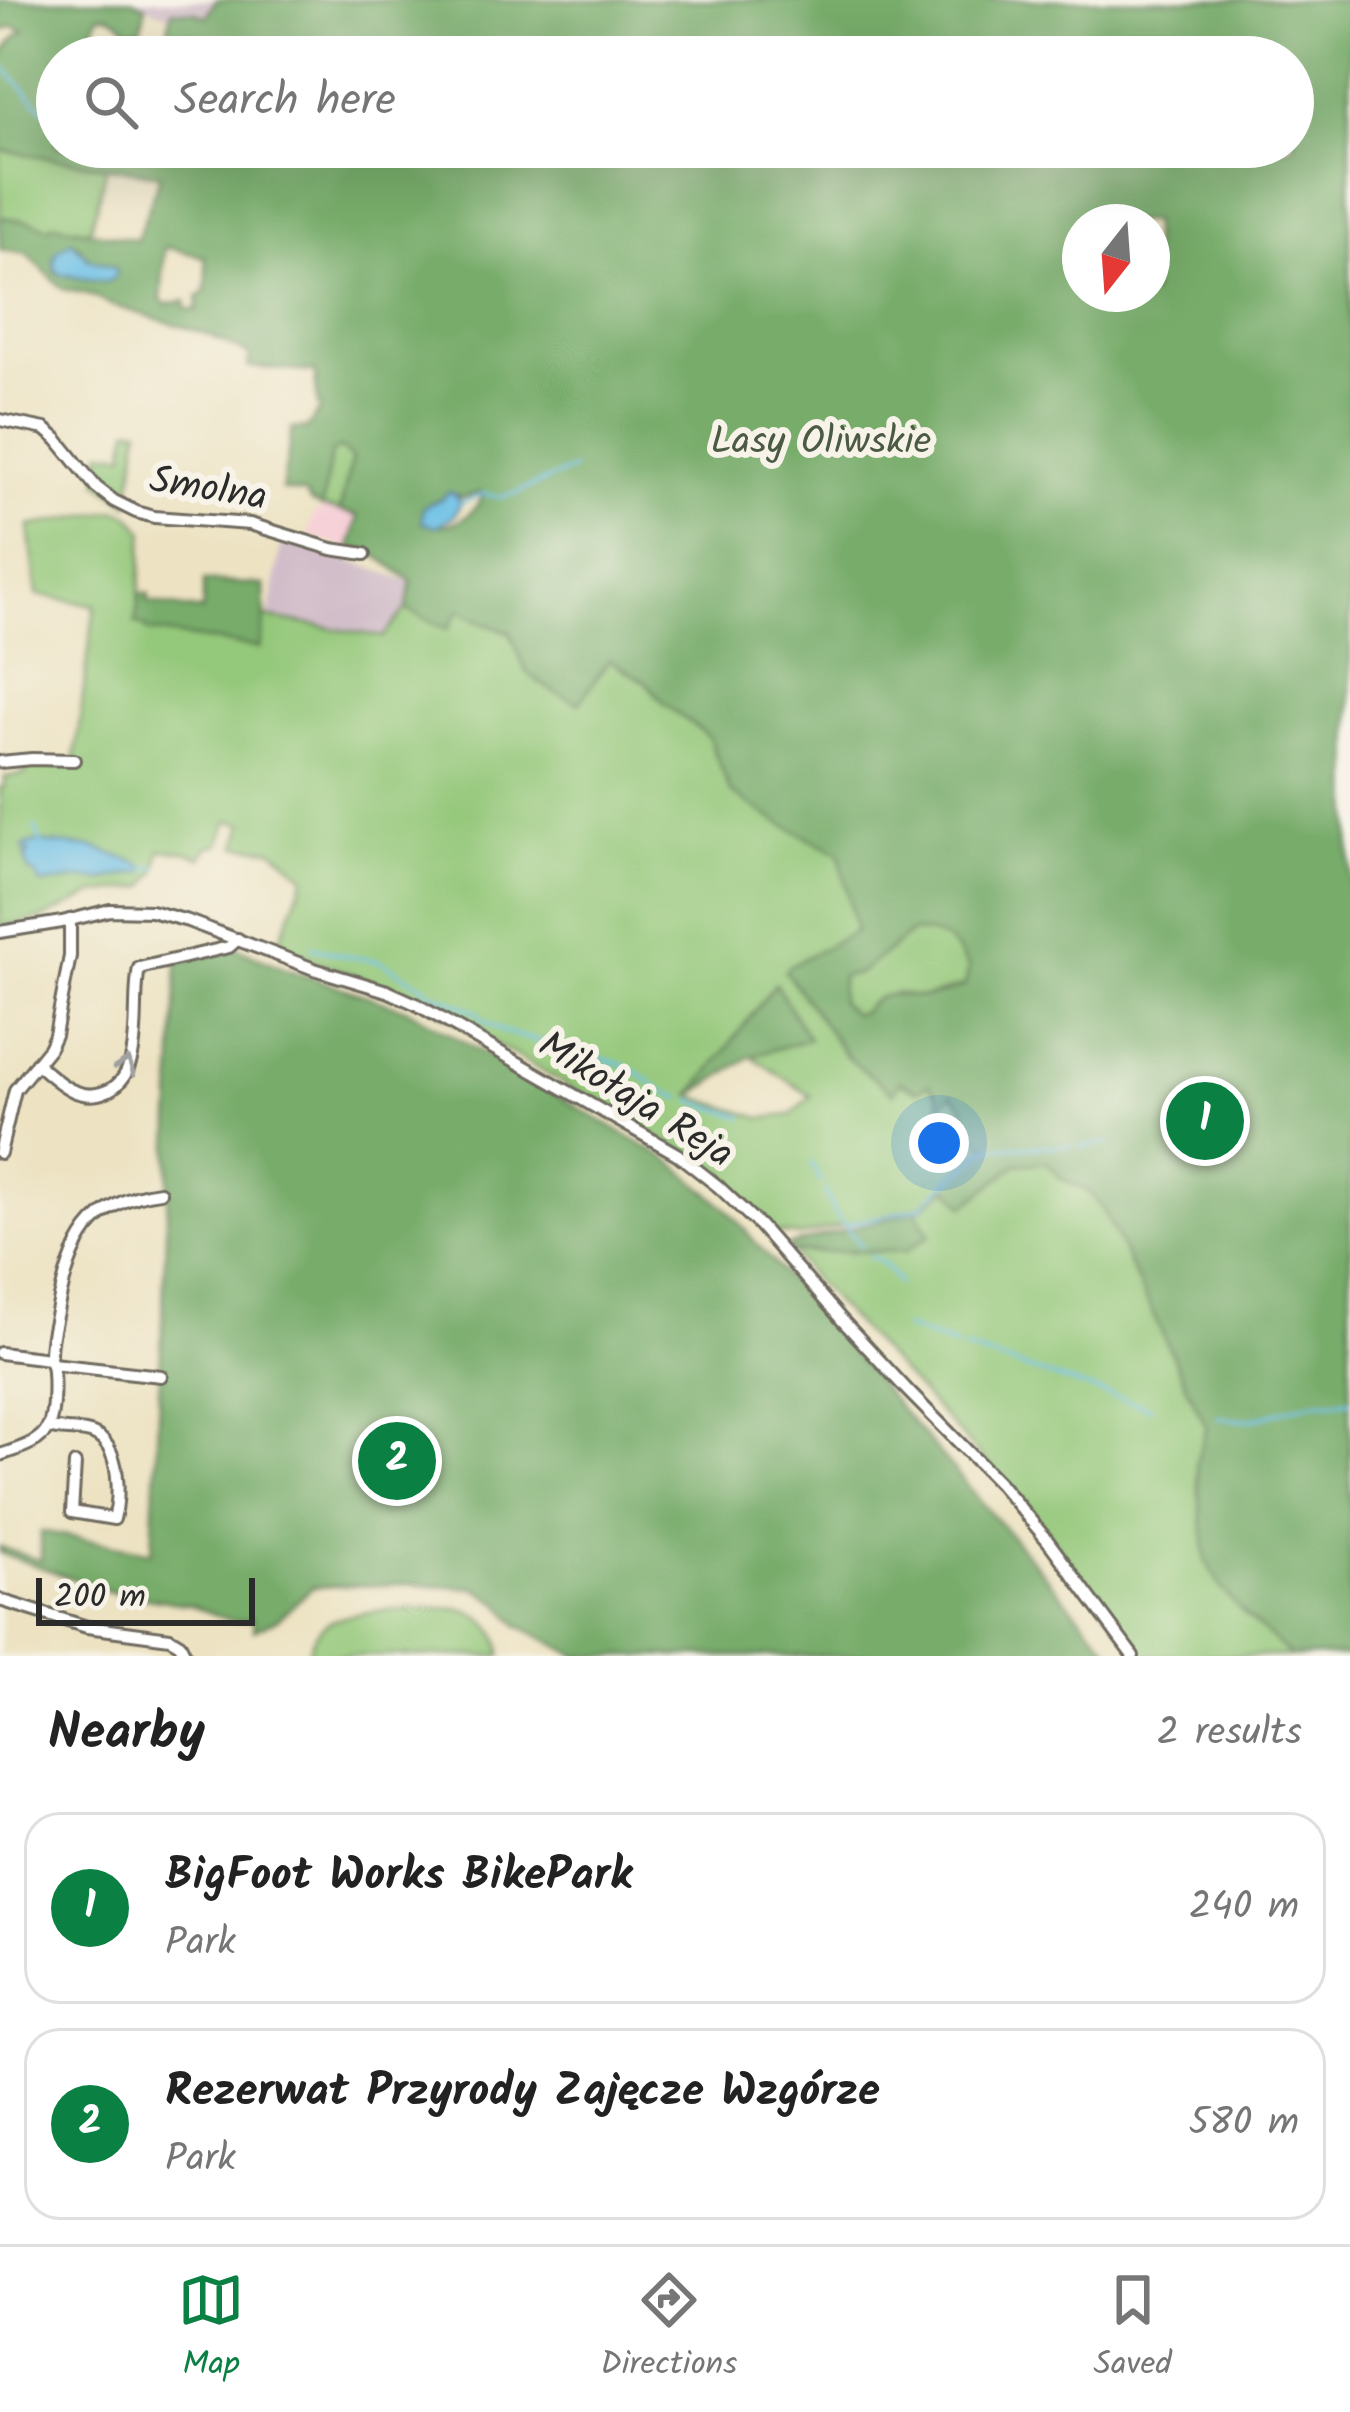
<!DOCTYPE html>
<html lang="en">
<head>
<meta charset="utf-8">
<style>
  body { margin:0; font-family:Kalam,sans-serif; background:#f6f6f6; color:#222 }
  .compass { position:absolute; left:1062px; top:204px; width:108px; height:108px; border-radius:50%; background:#fff; box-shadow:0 12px 48px #0002; rotate:197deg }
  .scale { position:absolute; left:36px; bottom:30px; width:219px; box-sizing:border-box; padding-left:12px; border:6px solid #2b2b2b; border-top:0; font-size:33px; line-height:42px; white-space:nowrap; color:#2b2b2b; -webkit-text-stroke:9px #f7f3e8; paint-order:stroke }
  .you { position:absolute; left:939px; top:1143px; width:42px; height:42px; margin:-30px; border:9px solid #fff; border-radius:50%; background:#1a73e8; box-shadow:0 0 0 18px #1a73e833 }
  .badge { display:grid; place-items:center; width:78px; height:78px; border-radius:50%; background:#0b8043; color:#fff; font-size:39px; font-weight:700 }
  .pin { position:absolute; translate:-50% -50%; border:6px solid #fff; box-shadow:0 3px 12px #0006 }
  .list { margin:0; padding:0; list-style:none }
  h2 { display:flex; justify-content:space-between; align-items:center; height:156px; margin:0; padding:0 48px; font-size:51px }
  h2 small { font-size:39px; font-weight:400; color:#767676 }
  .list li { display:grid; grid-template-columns:78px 1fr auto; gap:36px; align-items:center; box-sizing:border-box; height:192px; margin:0 24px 24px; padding:0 24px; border:3px solid #e0e0e0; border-radius:36px }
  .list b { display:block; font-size:45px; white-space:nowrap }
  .list p { margin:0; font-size:39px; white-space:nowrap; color:#767676 }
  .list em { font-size:39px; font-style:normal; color:#767676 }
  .icon { flex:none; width:66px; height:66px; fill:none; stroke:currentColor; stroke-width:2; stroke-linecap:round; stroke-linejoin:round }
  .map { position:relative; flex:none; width:1350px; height:1656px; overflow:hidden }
  .search { position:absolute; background:#fff; box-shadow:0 12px 48px #0002; left:36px; right:36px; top:36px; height:132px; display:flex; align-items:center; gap:30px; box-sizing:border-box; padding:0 42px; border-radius:66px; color:#767676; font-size:45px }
  .sheet { height:588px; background:#fff }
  nav { display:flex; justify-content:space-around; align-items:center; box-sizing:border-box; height:168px; border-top:3px solid #e0e0e0; background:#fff; font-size:33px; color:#767676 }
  nav a { display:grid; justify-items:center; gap:6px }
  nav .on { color:#0b8043 }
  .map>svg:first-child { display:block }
</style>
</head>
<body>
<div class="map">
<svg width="1350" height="1656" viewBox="0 0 1350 1656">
  <rect width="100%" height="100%" fill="#f7f3e8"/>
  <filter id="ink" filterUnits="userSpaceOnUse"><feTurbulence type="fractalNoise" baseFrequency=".00833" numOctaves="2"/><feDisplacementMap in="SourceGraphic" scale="24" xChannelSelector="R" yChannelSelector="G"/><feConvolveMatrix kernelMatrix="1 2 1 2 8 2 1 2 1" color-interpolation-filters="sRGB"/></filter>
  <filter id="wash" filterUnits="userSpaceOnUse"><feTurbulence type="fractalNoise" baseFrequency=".004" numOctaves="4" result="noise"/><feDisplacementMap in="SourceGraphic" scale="48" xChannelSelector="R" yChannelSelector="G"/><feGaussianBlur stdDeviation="2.7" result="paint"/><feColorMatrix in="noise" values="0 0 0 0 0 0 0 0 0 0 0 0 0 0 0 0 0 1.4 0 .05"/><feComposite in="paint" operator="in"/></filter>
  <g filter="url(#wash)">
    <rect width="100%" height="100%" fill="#ede3c3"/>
    <polygon fill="#f6cfd7" points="322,507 358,515 350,548 308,536 314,512 321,512"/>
    <g fill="#d1bdc9">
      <polygon points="132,0 216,0 206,17 172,10 171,17"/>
      <polygon points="282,538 413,582 406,609 384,637 269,618"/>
    </g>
    <g fill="#94c87a" stroke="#607a52" stroke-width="3" fill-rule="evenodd">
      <polygon points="0,150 107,167 90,230 53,224 51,229 30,221 0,217"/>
      <polygon points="129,428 140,428 129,504 99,482 102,451 125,454"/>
      <polygon points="340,448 352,458 340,511 322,507 331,453"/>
      <path d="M 118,510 L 131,516 L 144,532 L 138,611 L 135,622 L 260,648 L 265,617 L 383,637 L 406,609 L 448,629 L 459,609 L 483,623 L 510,632 L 527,672 L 578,703 L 609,659 L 646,682 L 665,704 L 709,737 L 715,756 L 809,839 L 840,853 L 856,931 L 789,966 L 786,971 L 848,1059 L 984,1090 L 990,1144 L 921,1206 L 800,1236 L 776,1233 L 701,1163 L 429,1006 L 393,989 L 277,947 L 305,876 L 273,849 L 237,846 L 244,823 L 228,821 L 220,844 L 208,847 L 202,858 L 186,852 L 160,850 L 157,871 L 145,887 L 94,894 L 44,918 L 0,927 L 0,788 L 5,787 L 5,777 L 25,774 L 25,762 L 74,764 L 95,605 L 37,595 L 29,526 ZM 776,985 L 809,1039 L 751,1056 L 811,1096 L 791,1115 L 761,1118 L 691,1096 Z"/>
      <path d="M 912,932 C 943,932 954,942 969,968 L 966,985 L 923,998 L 895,993 L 863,1012 L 853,1014 L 840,1002 L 841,976 L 858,974 Z"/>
      <polygon points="1038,1150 1062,1179 1091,1193 1104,1211 1207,1428 1196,1464 1222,1589 1240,1610 1291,1656 1140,1656 1027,1506 813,1279 792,1252 906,1251 930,1235 916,1210 922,1208 988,1153"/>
      <path d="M 459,1608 C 485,1615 499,1628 502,1656 L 307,1656 C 310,1643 315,1632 326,1624 C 351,1608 428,1608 459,1608 Z"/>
    </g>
    <g fill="#77ac6a" stroke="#516c4a" stroke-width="3" fill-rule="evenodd">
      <path d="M 0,0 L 132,0 L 146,6 L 141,29 L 128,30 C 120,20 112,14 99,15 L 82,57 L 57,57 L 57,147 L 88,147 L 104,158 L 111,147 L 1293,147 L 1293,57 L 128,57 L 136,48 L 162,57 L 172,10 L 195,12 L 206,17 L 216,0 L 1350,0 L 1350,1656 L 1291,1656 L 1240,1610 L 1222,1589 L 1206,1561 L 1196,1463 L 1207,1428 L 1104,1211 L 1091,1193 L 1061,1178 L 1047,1162 L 1016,1165 L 965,1206 L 948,1187 L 939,1194 L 938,1191 L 988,1145 L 975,1139 L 960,1142 L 950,1129 L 966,1110 L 952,1094 L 940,1107 L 939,1096 L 929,1084 L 917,1091 L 900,1081 L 893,1093 L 849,1059 L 785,971 L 789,966 L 856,931 L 839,853 L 778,822 L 731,793 L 709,737 L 665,704 L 646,682 L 609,660 L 579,703 L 547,688 L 526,672 L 510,632 L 483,623 L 459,610 L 448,629 L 406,609 L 412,581 C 393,568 374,549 350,548 L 358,516 L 340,511 L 352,458 L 340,448 L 331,453 L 322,507 L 311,502 L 305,494 L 282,490 L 292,429 L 307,428 L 321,408 L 318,406 L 315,372 L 248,367 L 250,355 L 204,333 L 111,305 L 87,294 L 63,289 L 27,254 L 0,250 L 0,217 L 30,221 L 50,228 L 52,224 L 137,240 L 160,175 L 0,150 L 0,58 L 16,36 L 25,30 L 11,26 L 7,30 L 0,29 ZM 1080,222 L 1152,222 L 1152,294 L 1080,294 ZM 76,243 L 89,259 L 113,266 L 116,272 L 106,282 L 59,274 L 55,271 L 55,256 ZM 165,247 L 205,257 L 207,275 L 206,291 L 198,297 L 197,310 L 186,309 L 186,301 L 166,304 L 161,300 ZM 448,492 L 463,498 L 481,492 L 483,496 C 470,520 448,531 422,522 L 432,502 L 442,499 ZM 912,932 C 943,932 954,942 969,968 L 965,986 C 953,990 940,996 927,997 C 899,999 884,984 863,1012 L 853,1014 L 840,1002 L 841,976 L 858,974 Z"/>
      <polygon points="204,581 264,585 265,617 260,648 147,631 146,627 135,623 140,593 149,594 148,602 202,611"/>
      <polygon points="237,948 283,968 409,1010 674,1163 725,1207 1115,1656 577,1656 518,1625 501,1604 475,1588 406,1584 313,1587 279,1618 254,1630 253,1619 232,1621 191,1605 111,1592 0,1553 0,1547 41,1561 41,1531 152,1552 178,962"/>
      <polygon points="775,984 809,1039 751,1056 691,1096"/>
      <polygon points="916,1210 930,1235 906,1251 792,1252 787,1246"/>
    </g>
    <g fill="#6bbfe7" stroke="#4b7589" stroke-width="3">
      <polygon points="71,241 89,259 116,268 115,277 106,282 59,274 54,265 56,252"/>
      <polygon points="448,492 455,494 460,504 455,515 437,526 422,523 423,507 441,499"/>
      <polygon points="36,842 95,848 138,863 144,866 145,871 104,880 81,879 41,884 36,875 29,871 25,857 29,852 23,850 24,846"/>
    </g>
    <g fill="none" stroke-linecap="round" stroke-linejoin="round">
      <g stroke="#6bbfe7" stroke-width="3">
        <polyline points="0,63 57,124"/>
        <polyline points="460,504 482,494 501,497 514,494 573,469"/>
        <polyline points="35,827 41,843"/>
        <polyline points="144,868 158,867"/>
        <path d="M 312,947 L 345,956 L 380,961 L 422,985 L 432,993 L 477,1012 L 484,1021 L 501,1031 L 625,1065 C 648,1077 654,1090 682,1098"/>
        <polyline points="692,1101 744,1117"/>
        <polyline points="1080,1147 1110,1143"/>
        <polyline points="811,1163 821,1182"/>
        <polyline points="825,1191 834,1212 861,1246"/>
        <polyline points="931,1197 989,1147 1071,1146"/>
        <polyline points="845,1225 921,1207 928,1200"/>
        <path d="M 869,1257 C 883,1258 891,1274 899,1284"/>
        <polyline points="905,1328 957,1347"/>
        <polyline points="964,1349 1151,1408"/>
        <path d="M 1218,1417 C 1257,1426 1276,1410 1312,1403 C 1325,1400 1337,1403 1350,1400"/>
      </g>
    </g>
  </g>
  <g filter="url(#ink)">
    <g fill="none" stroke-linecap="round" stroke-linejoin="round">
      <g stroke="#6f6b60" stroke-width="16">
        <g id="minor">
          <polyline points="0,420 45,429 57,439 96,487 114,501 136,512 154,517 250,524 332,549 365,554"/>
          <polyline points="0,762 32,759 74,760"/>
          <polyline points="0,932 62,922 110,910 151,911 188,921 314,969 387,991 416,1004 677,1154 719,1187 759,1225 841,1319 909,1392 1000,1484 1048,1541 1133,1656"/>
          <path d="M 36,1063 C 57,1081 79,1105 109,1090 C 146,1072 131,1003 139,968 L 229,947 L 238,939"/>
          <polyline points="0,1153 15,1090 49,1048 55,1035 70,956 70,920"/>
          <polyline points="0,1353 49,1359"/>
          <polyline points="52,1364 161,1376"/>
          <path d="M 48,1427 C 62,1432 84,1428 97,1436 C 121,1450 120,1497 114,1519 L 72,1512 L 75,1464"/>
          <path d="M 0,1455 C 16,1449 40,1444 48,1427 C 54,1414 54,1386 53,1372 C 52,1360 50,1365 50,1354 C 50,1338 55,1322 58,1307 C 71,1244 89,1201 160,1192"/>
          <polyline points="0,1600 87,1627 170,1638 180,1644 186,1656"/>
        </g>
      </g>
      <use href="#minor" stroke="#fff" stroke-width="10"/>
    </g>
    <defs><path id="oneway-chevron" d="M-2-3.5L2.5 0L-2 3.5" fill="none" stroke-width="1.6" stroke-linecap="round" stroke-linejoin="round" transform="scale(3)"/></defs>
    <use stroke="#a0a0a0" href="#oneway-chevron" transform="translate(126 1066) rotate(-69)"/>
  </g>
  <g text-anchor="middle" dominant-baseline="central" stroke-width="12" stroke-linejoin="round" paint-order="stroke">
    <g font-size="39" fill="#4a5a43" stroke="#f7f3e8">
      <text x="821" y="443">Lasy Oliwskie</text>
    </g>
    <g font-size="39" fill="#2b2b2b" stroke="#f7f3e8">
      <text transform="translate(208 490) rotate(9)">Smolna</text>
      <text transform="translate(635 1101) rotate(32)">Mikołaja Reja</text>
    </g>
  </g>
</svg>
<svg class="compass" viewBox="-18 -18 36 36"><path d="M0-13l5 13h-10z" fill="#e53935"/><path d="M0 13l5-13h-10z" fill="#767676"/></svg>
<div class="scale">200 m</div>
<div class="you"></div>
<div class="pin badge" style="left:1205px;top:1121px">1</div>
<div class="pin badge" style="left:397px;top:1461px">2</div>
<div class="search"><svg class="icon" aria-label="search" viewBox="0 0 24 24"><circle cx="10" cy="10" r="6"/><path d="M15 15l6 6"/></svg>Search here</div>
</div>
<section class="sheet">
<h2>Nearby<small>2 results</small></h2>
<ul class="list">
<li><span class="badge">1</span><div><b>BigFoot Works BikePark</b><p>Park</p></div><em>240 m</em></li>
<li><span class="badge">2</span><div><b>Rezerwat Przyrody Zajęcze Wzgórze</b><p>Park</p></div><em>580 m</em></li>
</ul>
</section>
<nav>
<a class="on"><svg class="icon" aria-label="map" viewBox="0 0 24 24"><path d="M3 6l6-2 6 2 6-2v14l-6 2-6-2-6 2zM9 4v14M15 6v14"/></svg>Map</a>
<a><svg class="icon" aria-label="directions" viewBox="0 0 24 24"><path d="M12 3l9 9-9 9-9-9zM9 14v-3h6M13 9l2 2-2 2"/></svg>Directions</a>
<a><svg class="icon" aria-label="saved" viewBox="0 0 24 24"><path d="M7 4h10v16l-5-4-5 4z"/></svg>Saved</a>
</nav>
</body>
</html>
